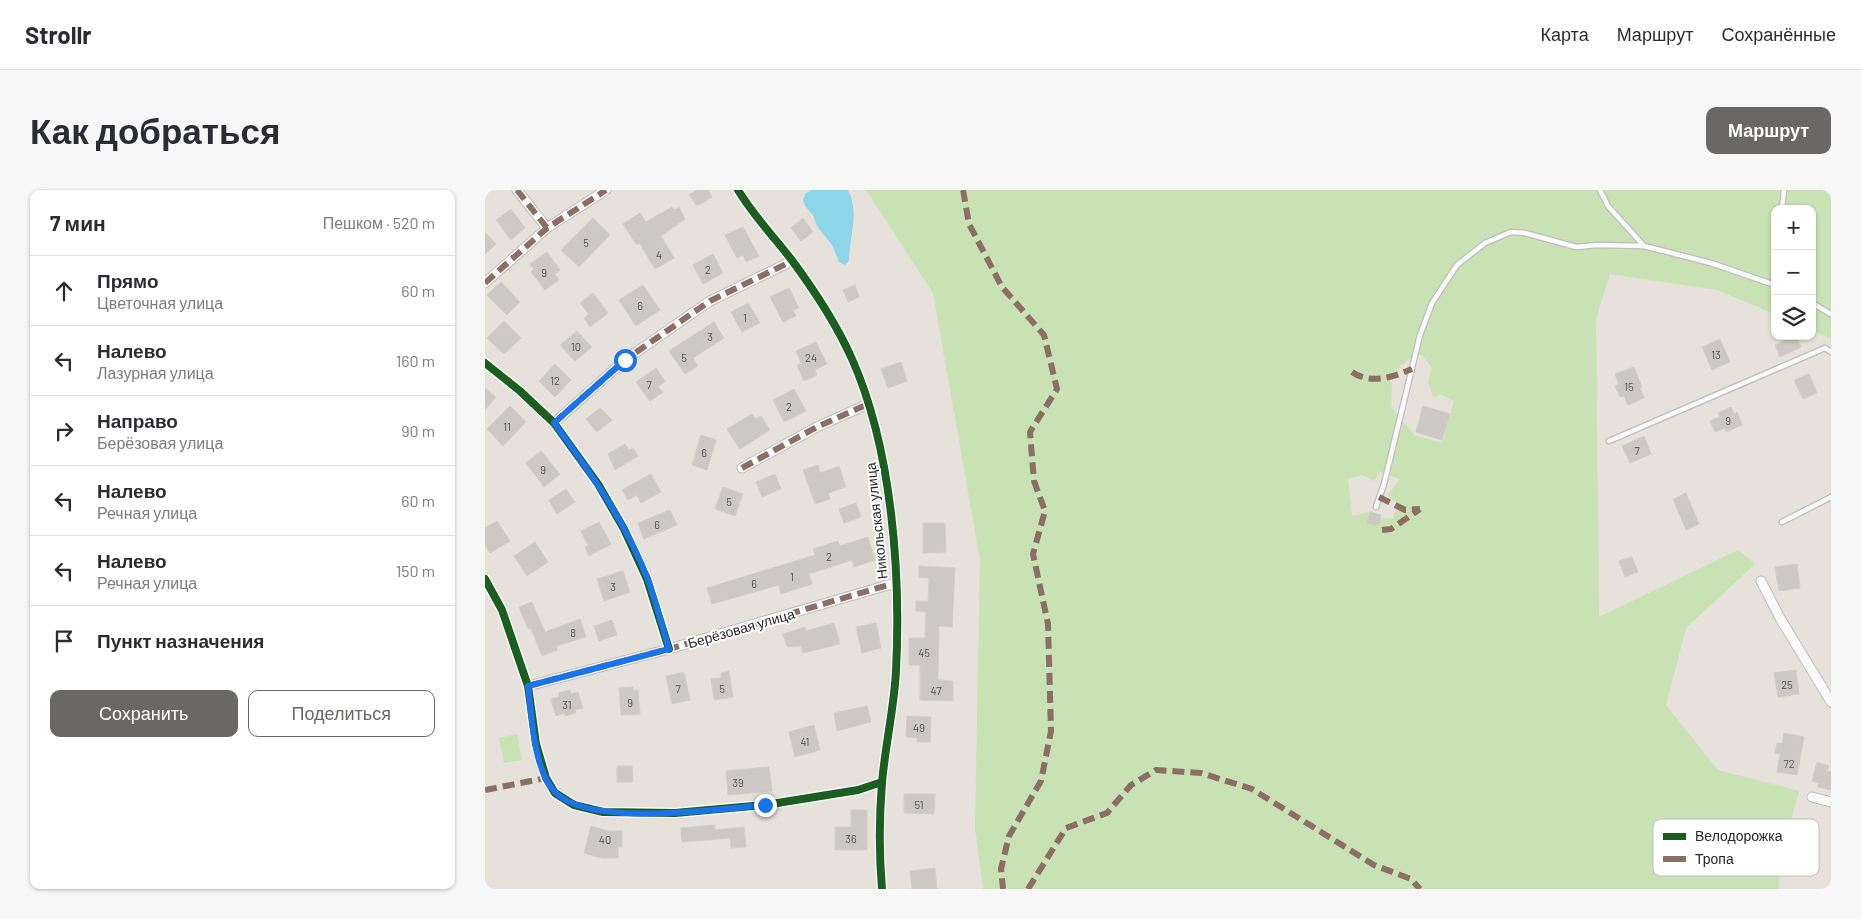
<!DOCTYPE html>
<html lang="ru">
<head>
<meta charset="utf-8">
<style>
  body { margin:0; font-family:Barlow,sans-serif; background:#f7f7f7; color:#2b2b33 }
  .controls { position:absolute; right:15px; top:15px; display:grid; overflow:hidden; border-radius:10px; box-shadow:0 1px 4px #0004 }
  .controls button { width:45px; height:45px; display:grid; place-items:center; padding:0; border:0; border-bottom:1px solid #e1e1e2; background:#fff; color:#2b2b33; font:25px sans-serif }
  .stop { position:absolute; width:15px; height:15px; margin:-11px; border:4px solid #1a73e8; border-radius:50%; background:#fff }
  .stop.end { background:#1a73e8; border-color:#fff; box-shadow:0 1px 5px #0008 }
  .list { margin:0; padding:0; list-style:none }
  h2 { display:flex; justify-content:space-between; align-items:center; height:65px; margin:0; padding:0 20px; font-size:21px }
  h2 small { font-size:16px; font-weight:400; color:#7c7c81 }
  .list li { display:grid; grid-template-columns:32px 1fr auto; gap:15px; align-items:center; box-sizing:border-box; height:70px; padding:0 20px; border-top:1px solid #e1e1e2 }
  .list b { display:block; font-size:19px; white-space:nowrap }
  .list p { margin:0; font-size:16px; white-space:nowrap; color:#7c7c81 }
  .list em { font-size:16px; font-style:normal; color:#7c7c81 }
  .actions { display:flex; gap:10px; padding:15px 20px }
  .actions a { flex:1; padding:11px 0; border:1px solid #6a6866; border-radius:10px; text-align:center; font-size:18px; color:#6a6866 }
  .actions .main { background:#6a6866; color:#fff }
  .icon { flex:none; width:28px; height:28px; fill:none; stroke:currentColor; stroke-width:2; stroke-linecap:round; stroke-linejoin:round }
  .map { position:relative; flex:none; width:1346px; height:699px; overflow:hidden; border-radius:10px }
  header { display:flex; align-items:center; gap:30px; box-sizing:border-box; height:70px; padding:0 25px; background:#fff; border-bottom:1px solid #e1e1e2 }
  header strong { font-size:24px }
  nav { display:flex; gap:28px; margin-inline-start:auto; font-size:18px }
  .intro { display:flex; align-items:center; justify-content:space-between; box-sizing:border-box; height:120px; padding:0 30px }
  h1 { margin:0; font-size:35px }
  .button { padding:12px 22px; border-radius:10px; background:#6a6866; color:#fff; font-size:18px; font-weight:700 }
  main { display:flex; gap:30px; padding:0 30px }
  aside { flex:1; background:#fff; border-radius:10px; box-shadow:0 1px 4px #0004 }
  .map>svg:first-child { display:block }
</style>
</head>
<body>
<header>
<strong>Strollr</strong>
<nav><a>Карта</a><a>Маршрут</a><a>Сохранённые</a></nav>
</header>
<div class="intro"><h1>Как добраться</h1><a class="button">Маршрут</a></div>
<main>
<aside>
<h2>7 мин<small>Пешком · 520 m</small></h2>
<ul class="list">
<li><svg class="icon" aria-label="ahead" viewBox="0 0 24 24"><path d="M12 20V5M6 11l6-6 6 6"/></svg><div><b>Прямо</b><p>Цветочная улица</p></div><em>60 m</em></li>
<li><svg class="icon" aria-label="left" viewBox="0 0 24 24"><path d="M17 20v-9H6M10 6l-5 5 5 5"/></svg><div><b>Налево</b><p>Лазурная улица</p></div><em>160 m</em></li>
<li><svg class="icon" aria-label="right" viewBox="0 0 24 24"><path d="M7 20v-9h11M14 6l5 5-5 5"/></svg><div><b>Направо</b><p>Берёзовая улица</p></div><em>90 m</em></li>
<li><svg class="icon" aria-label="left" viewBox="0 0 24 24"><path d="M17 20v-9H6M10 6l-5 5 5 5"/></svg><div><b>Налево</b><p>Речная улица</p></div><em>60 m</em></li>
<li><svg class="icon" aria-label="left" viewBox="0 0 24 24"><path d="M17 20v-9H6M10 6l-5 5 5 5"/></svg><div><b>Налево</b><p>Речная улица</p></div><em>150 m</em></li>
<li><svg class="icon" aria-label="arrive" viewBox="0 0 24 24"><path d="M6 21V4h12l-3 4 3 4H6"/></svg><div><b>Пункт назначения</b></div></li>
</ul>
<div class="actions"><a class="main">Сохранить</a><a>Поделиться</a></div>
</aside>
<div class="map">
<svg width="1346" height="699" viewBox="0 0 1346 699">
  <rect width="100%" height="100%" fill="#e6e1db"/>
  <g fill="#c8e2b3" fill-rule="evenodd">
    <path d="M 381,0 L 1346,0 L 1346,148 L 1327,140 L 1327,19 L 1290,19 L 1290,124 L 1232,100 L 1125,84 L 1111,128 L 1114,427 L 1253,360 L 1270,374 L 1201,438 L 1181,515 L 1233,580 L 1314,601 L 1295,669 L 1294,699 L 498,699 L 490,638 L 495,370 L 448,103 ZM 929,165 L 937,165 L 947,178 L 943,192 L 948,207 L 956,205 L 969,211 L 957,253 L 929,245 L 906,217 L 907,193 L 903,187 ZM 895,282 L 915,289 L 903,305 L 912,314 L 908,329 L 893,328 L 887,321 L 867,326 L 863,289 L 877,285 L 889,291 Z"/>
    <polygon points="32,544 37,570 19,573 14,548"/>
  </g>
  <path fill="#8dd5e9" d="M 326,0 L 363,0 C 375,23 364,47 364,71 L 360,75 L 354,72 L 347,55 L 332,36 L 328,25 L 320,16 L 318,10 L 320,4 Z"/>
  <g fill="#ccc9c5" stroke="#d1cdc8">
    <polygon points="212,0 223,0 227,7 212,16 204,5"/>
    <polygon points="187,17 190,20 194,17 200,29 176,46 189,68 170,79 155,54 151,54 138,34 155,23 161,32"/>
    <polygon points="26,19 40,38 26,50 11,30"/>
    <polygon points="108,28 125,45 94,77 76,60"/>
    <polygon points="318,28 328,42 316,51 306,38"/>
    <polygon points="258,37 274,66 261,72 258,65 252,68 240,45"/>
    <polygon points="0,42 11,54 0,64"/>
    <polygon points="62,62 75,80 70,84 74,90 60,100 46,82 49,79 45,74"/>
    <polygon points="228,64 238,83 218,94 208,75"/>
    <polygon points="16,92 35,112 22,125 2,105"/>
    <polygon points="158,95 175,120 151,136 134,110"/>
    <polygon points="370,95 374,107 363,112 358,100"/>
    <polygon points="304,98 314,118 308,120 311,126 298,132 285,107"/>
    <polygon points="108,103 123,123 105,137 99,128 104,124 95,113"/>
    <polygon points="263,113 275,133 257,142 246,122"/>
    <polygon points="19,131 36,148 19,164 2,148"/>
    <polygon points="229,132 239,148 208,168 213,176 200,184 184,161"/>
    <polygon points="92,141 107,157 90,171 75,155"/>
    <polygon points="1311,146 1316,157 1295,167 1290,155"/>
    <polygon points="1235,149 1245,172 1227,180 1217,157"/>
    <polygon points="331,152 342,174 330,180 332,185 319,191 312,175 316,173 311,161"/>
    <polygon points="416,172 422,191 403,198 396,179"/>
    <polygon points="70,174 86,190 70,207 54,191"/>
    <polygon points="1149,177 1157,197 1155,198 1159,208 1143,215 1139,206 1135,207 1130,196 1134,194 1130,184"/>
    <polygon points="171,178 180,191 173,197 178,202 165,211 151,192"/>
    <polygon points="1324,184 1332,203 1318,209 1309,190"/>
    <polygon points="0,198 11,207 0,220"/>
    <polygon points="309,199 321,221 299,232 288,210"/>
    <polygon points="25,216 41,232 18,256 2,239"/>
    <polygon points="938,216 965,224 957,250 931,242"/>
    <polygon points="1246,217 1249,224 1252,222 1257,235 1241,242 1240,238 1230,242 1225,231 1235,227 1233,223"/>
    <polygon points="115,218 127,230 112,242 101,229"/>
    <polygon points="267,224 270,229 276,226 285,240 255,259 242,239"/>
    <polygon points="216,245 231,250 222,280 207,275"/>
    <polygon points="1159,246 1166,264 1145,273 1137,256"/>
    <polygon points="140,254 144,260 148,258 153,266 130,280 123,264"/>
    <polygon points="56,261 75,284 59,297 41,273"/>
    <polygon points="333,275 335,283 354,276 361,297 343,303 345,309 330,314 318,280"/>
    <polygon points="166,284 176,302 156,313 152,305 143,310 137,300"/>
    <polygon points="290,284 296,299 277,307 271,292"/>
    <polygon points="238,297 258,304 250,326 230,319"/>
    <polygon points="81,299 90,312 72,324 64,310"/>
    <polygon points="1201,303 1214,334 1201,340 1188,309"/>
    <polygon points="371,313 376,327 359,333 354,319"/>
    <polygon points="185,320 192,335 159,349 153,333"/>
    <polygon points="885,322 896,325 893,336 882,333"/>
    <polygon points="12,331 25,351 5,363 0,355 0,338"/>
    <polygon points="114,332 126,354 104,366 100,357 103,355 96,341"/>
    <polygon points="438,333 460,333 461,362 438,363"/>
    <polygon points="383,347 390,370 369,377 367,370 324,384 327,394 296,404 294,395 227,414 222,398 330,365 328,359 353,351 355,356"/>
    <polygon points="50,352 63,372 42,386 29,366"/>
    <polygon points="1147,367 1153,382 1140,387 1134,371"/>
    <polygon points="1312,374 1315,398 1294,401 1290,377"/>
    <polygon points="434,376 470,378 467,437 454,436 453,490 468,491 468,511 435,510 435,475 424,475 424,448 440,448 441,422 431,421 431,411 443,411 444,388 434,387"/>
    <polygon points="138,381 145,402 119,411 112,389"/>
    <polygon points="47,412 60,442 95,429 101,447 71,456 72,460 57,466 46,438 43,439 34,417"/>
    <polygon points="127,430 132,445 114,451 109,436"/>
    <polygon points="349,433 355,454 318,463 316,456 302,457 298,444 320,437 321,441"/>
    <polygon points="391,433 396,458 377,463 371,437"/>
    <polygon points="1311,480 1314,504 1293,507 1289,483"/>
    <polygon points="244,481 248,507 229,510 226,489 236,488 236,483"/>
    <polygon points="199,482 205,510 187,514 181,486"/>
    <polygon points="148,497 148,501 153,500 155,524 136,525 134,498"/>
    <polygon points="85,500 86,504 93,502 98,518 90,520 91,523 80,526 79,523 71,526 66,509 74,507 74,503"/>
    <polygon points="382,516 386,532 352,541 349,523"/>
    <polygon points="422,526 446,527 445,552 432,552 432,548 421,547"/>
    <polygon points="329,535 335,560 310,567 304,542"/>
    <polygon points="1299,543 1319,547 1312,585 1292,582 1295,564 1290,563 1292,553 1297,554"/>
    <polygon points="1332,572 1344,576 1342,581 1346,582 1346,600 1333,597 1334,593 1327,591"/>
    <polygon points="132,576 147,576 148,592 132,592"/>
    <polygon points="284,577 287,601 243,605 241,581"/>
    <polygon points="419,604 450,604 449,624 419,623"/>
    <polygon points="366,620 382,620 382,660 350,660 350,637 366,637"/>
    <polygon points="230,635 230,640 259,637 261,657 246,658 245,648 197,652 196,638"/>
    <polygon points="106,636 123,641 137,641 137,657 133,657 133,668 117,668 99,663"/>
    <polygon points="450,678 452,699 427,699 425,681"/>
  </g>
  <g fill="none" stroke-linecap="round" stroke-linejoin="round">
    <g stroke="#bfbdbd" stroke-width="7">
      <g id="lane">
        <polyline points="1115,0 1123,16 1159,56"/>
        <polyline points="1297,19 1299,0"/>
        <polyline points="1288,94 1290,83"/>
        <polyline points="1327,113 1346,124"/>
        <polyline points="1124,251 1340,158 1346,162"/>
        <polyline points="891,317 899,294 935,145 947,113 972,75 1000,53 1026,42 1040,43 1091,57 1112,55 1159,56 1226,73 1290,95"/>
        <polyline points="1297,332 1346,307"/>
      </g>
    </g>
    <g stroke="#bfbdbd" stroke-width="11">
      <g id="street">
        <polyline points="32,0 62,38"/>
        <path d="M 253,0 C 268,25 288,46 306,69 C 329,100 351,133 367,169 C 407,259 416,383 411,481 C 409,519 400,556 397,593 C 394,629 394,664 397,699"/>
        <polyline points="0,93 62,38 121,0"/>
        <polyline points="0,173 35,201 69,233 113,294 139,339 162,389 184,459"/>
        <polyline points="69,233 140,170 225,111 307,71"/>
        <polyline points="257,278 332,237 383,214"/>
        <polyline points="0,389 17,420 43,496 51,554 61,588 70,603 89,615 118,622 190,623 280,615 373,600 397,592"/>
        <polyline points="1276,391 1295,428 1346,512"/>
        <polyline points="43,496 184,459 410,393"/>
        <polyline points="1327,607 1346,612"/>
      </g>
    </g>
    <use href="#lane" stroke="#fbfafa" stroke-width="4.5"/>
    <use href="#street" stroke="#fbfafa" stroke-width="9"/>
    <g stroke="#8d6e63" stroke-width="6" stroke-dasharray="12 6" stroke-linecap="butt">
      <polyline points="32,0 62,38"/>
      <polyline points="478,0 484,34 517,97 559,145 572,199 545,242 549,291 560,321 548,364 563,434 566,541 556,591 524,646 516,679 518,699"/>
      <polyline points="0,93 62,38 121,0"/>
      <path d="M 867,182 C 886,195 908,187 927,179"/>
      <polyline points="69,233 140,170 225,111 307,71"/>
      <polyline points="257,278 332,237 383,214"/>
      <polyline points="894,307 920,320 935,319"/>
      <polyline points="897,340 906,339 935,319"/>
      <polyline points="43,496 184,459 410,393"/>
      <polyline points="0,600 61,588"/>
      <polyline points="543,699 581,638 622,623 646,595 671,580 716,583 767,599 889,675 926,689 935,699"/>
    </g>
    <g stroke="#fff" stroke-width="11">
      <g id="cycleway">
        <path d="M 253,0 C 268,25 288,46 306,69 C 329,100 351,133 367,169 C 407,259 416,383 411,481 C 409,519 400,556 397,593 C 394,629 394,664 397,699"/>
        <polyline points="0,173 35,201 69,233 113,294 139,339 162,389 184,459"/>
        <polyline points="0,389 17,420 43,496 51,554 61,588 70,603 89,615 118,622 190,623 280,615 373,600 397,592"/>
      </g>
    </g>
    <use href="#cycleway" stroke="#1b5e20" stroke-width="8"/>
  </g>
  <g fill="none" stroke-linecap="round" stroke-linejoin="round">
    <path stroke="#1a73e8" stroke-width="6" d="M 140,170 L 69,233 C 105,282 141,332 163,390 C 171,412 177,436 184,459 L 43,496 C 47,526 48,579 70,602 C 104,638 232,619 280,615"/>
  </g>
  <g text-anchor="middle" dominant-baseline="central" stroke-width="4" stroke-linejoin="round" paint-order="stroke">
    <g font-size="11" fill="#51504f">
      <text x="101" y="52">5</text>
      <text x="174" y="64">4</text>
      <text x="223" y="79">2</text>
      <text x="59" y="82">9</text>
      <text x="155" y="115">6</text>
      <text x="260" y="127">1</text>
      <text x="225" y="146">3</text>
      <text x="91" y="156">10</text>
      <text x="1231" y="164">13</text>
      <text x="199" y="167">5</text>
      <text x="326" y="167">24</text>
      <text x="70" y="190">12</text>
      <text x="164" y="194">7</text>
      <text x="1144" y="196">15</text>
      <text x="304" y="216">2</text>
      <text x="1243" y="230">9</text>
      <text x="22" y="236">11</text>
      <text x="1152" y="260">7</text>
      <text x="219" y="262">6</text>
      <text x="58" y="279">9</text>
      <text x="244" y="311">5</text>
      <text x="172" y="334">6</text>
      <text x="344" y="366">2</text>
      <text x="307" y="386">1</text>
      <text x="269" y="393">6</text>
      <text x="128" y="396">3</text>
      <text x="88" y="442">8</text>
      <text x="439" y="462">45</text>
      <text x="1302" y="494">25</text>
      <text x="193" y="498">7</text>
      <text x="237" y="498">5</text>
      <text x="451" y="500">47</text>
      <text x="145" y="512">9</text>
      <text x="82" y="514">31</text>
      <text x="434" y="537">49</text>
      <text x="320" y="551">41</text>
      <text x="1304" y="573">72</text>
      <text x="253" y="592">39</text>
      <text x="434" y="614">51</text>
      <text x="366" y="648">36</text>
      <text x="120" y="649">40</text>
    </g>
    <g font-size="14" fill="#272727" stroke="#fff">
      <text transform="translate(391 331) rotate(-96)">Никольская улица</text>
      <text transform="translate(256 438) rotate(-16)">Берёзовая улица</text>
    </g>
  </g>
  <rect x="1168" y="629" width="166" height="57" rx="8" fill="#fff" stroke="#bebebe" stroke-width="1"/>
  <rect x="1178" y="643" width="23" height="7" fill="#1b5e20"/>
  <rect x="1178" y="666" width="23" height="6" fill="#8d6e63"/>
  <g font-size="14" fill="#272727">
    <text x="1210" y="651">Велодорожка</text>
    <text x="1210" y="674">Тропа</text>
  </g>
</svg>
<div class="controls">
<button>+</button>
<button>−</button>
<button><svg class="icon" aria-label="layers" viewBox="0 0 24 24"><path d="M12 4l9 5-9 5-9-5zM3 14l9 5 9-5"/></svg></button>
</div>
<div class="stop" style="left:140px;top:170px"></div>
<div class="stop end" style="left:280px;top:615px"></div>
</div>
</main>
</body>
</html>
